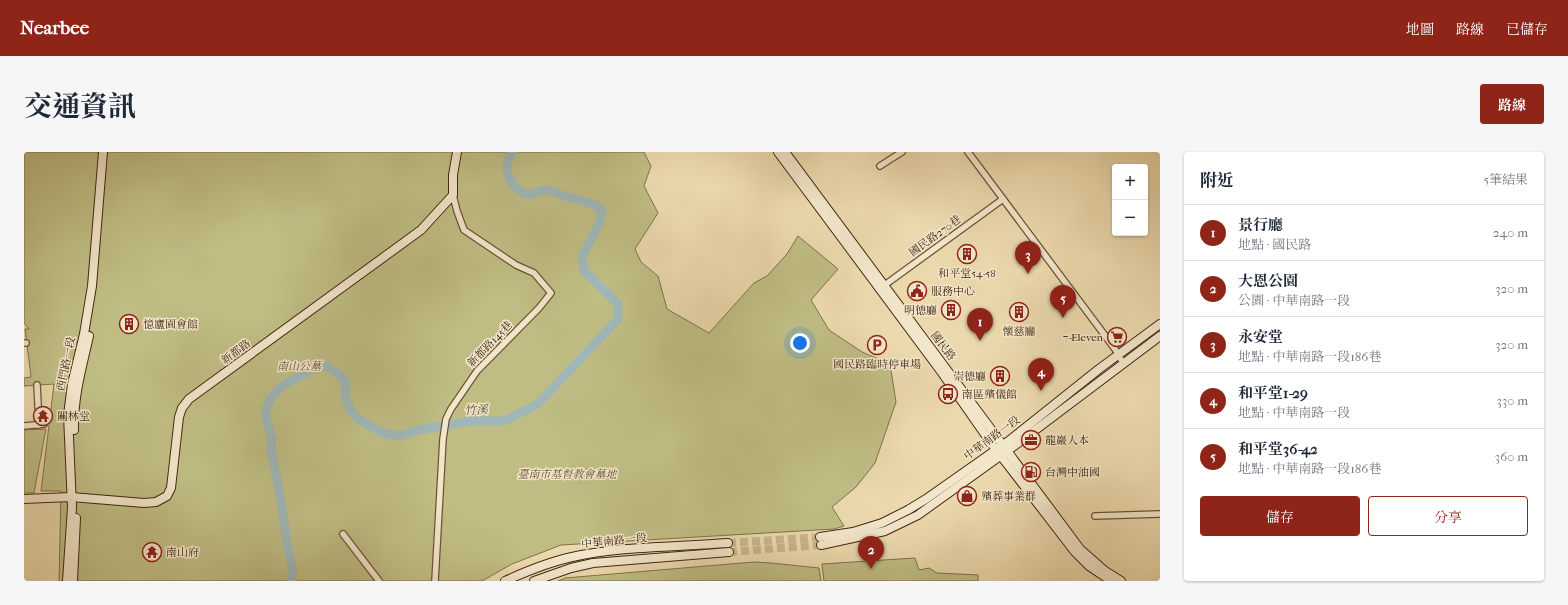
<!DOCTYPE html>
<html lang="zh-TW">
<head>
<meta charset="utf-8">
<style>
  body { margin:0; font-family:"IM FELL French Canon","Noto Serif TC",serif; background:#f6f6f7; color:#1f2937 }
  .controls { position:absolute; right:12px; top:12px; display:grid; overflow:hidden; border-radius:4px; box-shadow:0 1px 3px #0004 }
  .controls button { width:36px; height:36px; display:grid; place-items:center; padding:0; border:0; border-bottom:1px solid #e0e1e3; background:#fff; color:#1f2937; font:20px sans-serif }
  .you { position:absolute; left:776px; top:191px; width:14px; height:14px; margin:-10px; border:3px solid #fff; border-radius:50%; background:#1a73e8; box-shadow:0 0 0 6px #1a73e833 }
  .badge { display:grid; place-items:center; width:26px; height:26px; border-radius:50%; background:#8f2418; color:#fff; font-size:13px; font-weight:700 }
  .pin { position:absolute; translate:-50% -33px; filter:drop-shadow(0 1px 2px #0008) }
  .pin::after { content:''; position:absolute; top:21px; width:14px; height:12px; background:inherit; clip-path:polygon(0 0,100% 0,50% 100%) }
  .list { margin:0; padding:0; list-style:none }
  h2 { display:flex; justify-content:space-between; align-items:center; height:52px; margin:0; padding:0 16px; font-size:17px }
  h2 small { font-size:13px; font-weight:400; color:#747a83 }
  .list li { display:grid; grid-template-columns:26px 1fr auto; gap:12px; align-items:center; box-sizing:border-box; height:56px; padding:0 16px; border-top:1px solid #e0e1e3 }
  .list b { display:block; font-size:15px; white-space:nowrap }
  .list p { margin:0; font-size:13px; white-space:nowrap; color:#747a83 }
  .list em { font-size:13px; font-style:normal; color:#747a83 }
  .actions { display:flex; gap:8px; padding:12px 16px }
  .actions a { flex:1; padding:9px 0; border:1px solid #8f2418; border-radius:4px; text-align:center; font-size:14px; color:#8f2418 }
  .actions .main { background:#8f2418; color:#fff }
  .map { position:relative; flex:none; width:1136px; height:429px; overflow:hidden; border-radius:4px }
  header { display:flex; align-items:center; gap:24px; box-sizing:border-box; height:56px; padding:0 20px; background:#8f2418; color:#fff }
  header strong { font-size:19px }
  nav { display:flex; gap:22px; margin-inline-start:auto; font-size:14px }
  .intro { display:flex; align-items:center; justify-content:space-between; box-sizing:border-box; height:96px; padding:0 24px }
  h1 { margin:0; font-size:28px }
  .button { padding:10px 18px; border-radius:4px; background:#8f2418; color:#fff; font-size:14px; font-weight:700 }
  main { display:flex; gap:24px; padding:0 24px }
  aside { flex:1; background:#fff; border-radius:4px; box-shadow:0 1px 3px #0004 }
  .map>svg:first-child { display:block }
</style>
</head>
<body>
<header>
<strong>Nearbee</strong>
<nav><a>地圖</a><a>路線</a><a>已儲存</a></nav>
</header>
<div class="intro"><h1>交通資訊</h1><a class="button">路線</a></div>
<main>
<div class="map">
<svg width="1136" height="429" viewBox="0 0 1136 429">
  <rect width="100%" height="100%" fill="#ebd9ad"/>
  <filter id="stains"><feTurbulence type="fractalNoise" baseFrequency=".005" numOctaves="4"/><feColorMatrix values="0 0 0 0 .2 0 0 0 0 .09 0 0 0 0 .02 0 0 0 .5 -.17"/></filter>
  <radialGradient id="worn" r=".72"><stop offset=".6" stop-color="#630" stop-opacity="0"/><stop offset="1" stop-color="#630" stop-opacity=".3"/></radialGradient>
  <g fill="#bfbd84" stroke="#80724a">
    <polygon points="0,0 620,0 627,14 620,34 634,61 611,97 617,110 634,124 643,157 685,181 730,131 743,124 763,102 774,84 814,117 787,148 805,178 838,200 866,212 872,250 851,311 832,335 808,355 820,374 810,377 537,393 488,412 458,429 35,429 37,339 17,339 30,232 0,234 0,226 7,225 1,177 5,177 0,171"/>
    <polygon points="22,277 10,341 0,341 0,278"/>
    <polygon points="891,406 895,418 905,416 913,421 954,423 954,429 800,429 798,412"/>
    <polygon points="730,410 747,411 795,416 797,429 534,429 541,426"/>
  </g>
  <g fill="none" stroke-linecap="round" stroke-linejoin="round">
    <path stroke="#9fb7b7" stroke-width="9" d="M 268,429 L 269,420 L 263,392 L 256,343 L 247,298 L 248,286 L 242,266 L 242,256 L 248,245 L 257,235 L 288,217 L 302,214 L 312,220 L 322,230 L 321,244 L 326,257 L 334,267 L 359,281 L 376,284 L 394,278 L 446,269 L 480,269 L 514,252 L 594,167 L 594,152 L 560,118 L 558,105 L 575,72 L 578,58 C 567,49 557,49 544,45 C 535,43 530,38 521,38 C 513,39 508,45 500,41 C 485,34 477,14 489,0"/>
    <g stroke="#c9b58e" stroke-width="8" stroke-dasharray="8 4" stroke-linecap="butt">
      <polyline points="704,391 796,385"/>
      <polyline points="705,400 797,393"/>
    </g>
    <g stroke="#6c5337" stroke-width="8">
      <g id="street">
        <polyline points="944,0 1091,197 1099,211"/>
        <polyline points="856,14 878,0"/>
        <polyline points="858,135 979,47"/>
        <polyline points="0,191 2,191"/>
        <polyline points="13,233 15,273"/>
        <polyline points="0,274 20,272"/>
        <polyline points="1071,364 1136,362"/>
        <polyline points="319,382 355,429"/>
        <polyline points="411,429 419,287 422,267 427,257 453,219 515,156 527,141 510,121 492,113 440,78 433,59 429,43"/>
      </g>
    </g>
    <g stroke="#422610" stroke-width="10">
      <g id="secondary">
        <polyline points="754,0 916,218 967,291 1051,400 1065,414 1086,428"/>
        <polyline points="761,0 1056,397 1081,419 1097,429"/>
        <path d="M 50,278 C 49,246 58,215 65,184"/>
        <polyline points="0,347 47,345 120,351 132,350 143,344 147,336 155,265 158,256 165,247 397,78 429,43 429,23 433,0"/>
        <polyline points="796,385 829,380 858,371 884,358 902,347 986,288 1075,217 1136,172"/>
        <polyline points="797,393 861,379 894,363 990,294 1136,184"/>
        <polyline points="43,429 48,355 44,263 48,232 60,182 68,134 79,0"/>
        <polyline points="49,429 52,366"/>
        <path d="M 481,429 C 503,419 525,410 548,405 C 599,394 652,395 704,391"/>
        <polyline points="510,429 547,416 569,411 705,400"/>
      </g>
    </g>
    <use href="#street" stroke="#f2e6ca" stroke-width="5.5"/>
    <use href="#secondary" stroke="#f2e6ca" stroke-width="8"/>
  </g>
  <defs>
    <g id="building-ring" transform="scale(1)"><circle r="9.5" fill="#f2e6ca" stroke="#8f2418" stroke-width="1.5"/><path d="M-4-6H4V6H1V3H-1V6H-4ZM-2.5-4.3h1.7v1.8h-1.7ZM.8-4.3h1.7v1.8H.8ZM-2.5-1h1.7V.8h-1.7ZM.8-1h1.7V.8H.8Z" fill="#8f2418"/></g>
    <g id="civic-ring" transform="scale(1)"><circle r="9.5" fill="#f2e6ca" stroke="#8f2418" stroke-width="1.5"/><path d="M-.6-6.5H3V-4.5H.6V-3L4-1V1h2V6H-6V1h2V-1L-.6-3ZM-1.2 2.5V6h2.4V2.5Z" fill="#8f2418"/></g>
    <g id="supermarket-ring" transform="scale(1)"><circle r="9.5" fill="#f2e6ca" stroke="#8f2418" stroke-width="1.5"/><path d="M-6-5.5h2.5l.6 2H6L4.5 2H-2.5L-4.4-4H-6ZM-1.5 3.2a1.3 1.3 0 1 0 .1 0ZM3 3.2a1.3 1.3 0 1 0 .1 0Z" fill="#8f2418"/></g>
    <g id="parking-ring" transform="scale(1)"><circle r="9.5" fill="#f2e6ca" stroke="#8f2418" stroke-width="1.5"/><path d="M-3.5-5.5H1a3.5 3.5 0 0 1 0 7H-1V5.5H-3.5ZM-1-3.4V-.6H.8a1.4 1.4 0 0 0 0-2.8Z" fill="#8f2418"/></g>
    <g id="bus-ring" transform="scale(1)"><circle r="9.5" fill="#f2e6ca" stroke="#8f2418" stroke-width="1.5"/><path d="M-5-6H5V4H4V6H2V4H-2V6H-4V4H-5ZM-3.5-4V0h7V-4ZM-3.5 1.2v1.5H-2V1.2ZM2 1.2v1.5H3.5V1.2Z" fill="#8f2418"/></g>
    <g id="temple-ring" transform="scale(1)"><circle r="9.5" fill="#f2e6ca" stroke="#8f2418" stroke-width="1.5"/><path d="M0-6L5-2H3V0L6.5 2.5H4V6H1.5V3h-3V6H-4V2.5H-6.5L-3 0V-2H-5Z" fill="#8f2418"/></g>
    <g id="office-ring" transform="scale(1)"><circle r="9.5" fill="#f2e6ca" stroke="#8f2418" stroke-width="1.5"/><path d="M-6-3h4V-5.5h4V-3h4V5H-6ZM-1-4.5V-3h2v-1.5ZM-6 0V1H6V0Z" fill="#8f2418"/></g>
    <g id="fuel-ring" transform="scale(1)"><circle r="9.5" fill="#f2e6ca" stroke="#8f2418" stroke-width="1.5"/><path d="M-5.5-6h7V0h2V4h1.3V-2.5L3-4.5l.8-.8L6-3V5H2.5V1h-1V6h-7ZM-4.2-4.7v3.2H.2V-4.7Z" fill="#8f2418"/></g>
    <g id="shop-ring" transform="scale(1)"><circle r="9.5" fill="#f2e6ca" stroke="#8f2418" stroke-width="1.5"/><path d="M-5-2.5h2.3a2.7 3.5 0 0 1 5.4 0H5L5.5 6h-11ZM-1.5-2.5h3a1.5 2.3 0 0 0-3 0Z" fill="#8f2418"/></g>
  </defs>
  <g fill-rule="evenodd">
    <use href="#building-ring" x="943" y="102"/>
    <use href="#civic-ring" x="893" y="139"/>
    <use href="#building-ring" x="927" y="158"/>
    <use href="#building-ring" x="995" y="160"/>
    <use href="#building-ring" x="105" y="172"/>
    <use href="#supermarket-ring" x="1093" y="185"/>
    <use href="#parking-ring" x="853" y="193"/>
    <use href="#building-ring" x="976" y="224"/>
    <use href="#bus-ring" x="924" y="242"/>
    <use href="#temple-ring" x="19" y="264"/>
    <use href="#office-ring" x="1007" y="288"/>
    <use href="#fuel-ring" x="1007" y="320"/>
    <use href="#shop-ring" x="943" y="344"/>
    <use href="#temple-ring" x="128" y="400"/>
  </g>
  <g text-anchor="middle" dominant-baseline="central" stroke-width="3" stroke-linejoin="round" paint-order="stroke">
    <g font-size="11" fill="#422610" stroke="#f2e6ca">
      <text transform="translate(911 84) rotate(-36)">國民路270巷</text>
      <text transform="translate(466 192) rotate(-46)">新都路145巷</text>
      <text transform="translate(919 194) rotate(53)">國民路</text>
      <text transform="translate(212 200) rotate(-36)">新都路</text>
      <text transform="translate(42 212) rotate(-78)">西門路一段</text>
      <text transform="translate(968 286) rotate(-36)">中華南路一段</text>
      <text transform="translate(590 389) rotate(-6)">中華南路一段</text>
    </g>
    <g font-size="11" fill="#422610" stroke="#f2e6ca" text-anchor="start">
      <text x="943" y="121" text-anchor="middle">和平堂54-58</text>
      <text x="907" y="139">服務中心</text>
      <text x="913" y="158" text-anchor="end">明德廳</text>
      <text x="119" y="172">憶廬園會館</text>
      <text x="995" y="179" text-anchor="middle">懷慈廳</text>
      <text x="1079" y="185" text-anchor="end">7-Eleven</text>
      <text x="853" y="212" text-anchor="middle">國民路臨時停車場</text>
      <text x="962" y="224" text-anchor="end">崇德廳</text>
      <text x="938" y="242">南區殯儀館</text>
      <text x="33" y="264">關林堂</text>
      <text x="1021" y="288">龍巖人本</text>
      <text x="1021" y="320">台灣中油國</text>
      <text x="957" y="344">殯葬事業群</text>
      <text x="142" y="400">南山府</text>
    </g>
    <g font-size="11" font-style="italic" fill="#614c2d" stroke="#f2e6ca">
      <text x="275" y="214">南山公墓</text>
      <text x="543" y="322">臺南市基督教會墓地</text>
    </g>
    <g font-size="12" font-style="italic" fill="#594a3a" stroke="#f2e6ca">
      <text transform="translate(452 258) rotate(-3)">竹溪</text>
    </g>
  </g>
  <rect width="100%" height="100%" filter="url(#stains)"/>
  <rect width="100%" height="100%" fill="url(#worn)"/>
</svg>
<div class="controls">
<button>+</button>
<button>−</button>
</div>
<div class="you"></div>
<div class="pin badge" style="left:956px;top:189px">1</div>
<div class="pin badge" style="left:847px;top:417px">2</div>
<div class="pin badge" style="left:1004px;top:122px">3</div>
<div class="pin badge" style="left:1017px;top:239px">4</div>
<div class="pin badge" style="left:1039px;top:166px">5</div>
</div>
<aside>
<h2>附近<small>5筆結果</small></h2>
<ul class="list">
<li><span class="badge">1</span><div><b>景行廳</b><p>地點 · 國民路</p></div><em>240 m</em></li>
<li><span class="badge">2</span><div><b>大恩公園</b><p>公園 · 中華南路一段</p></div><em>320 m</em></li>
<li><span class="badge">3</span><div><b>永安堂</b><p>地點 · 中華南路一段186巷</p></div><em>320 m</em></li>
<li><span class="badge">4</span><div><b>和平堂1-29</b><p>地點 · 中華南路一段</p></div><em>330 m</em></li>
<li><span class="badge">5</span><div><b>和平堂36-42</b><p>地點 · 中華南路一段186巷</p></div><em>360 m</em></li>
</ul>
<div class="actions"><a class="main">儲存</a><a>分享</a></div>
</aside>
</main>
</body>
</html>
